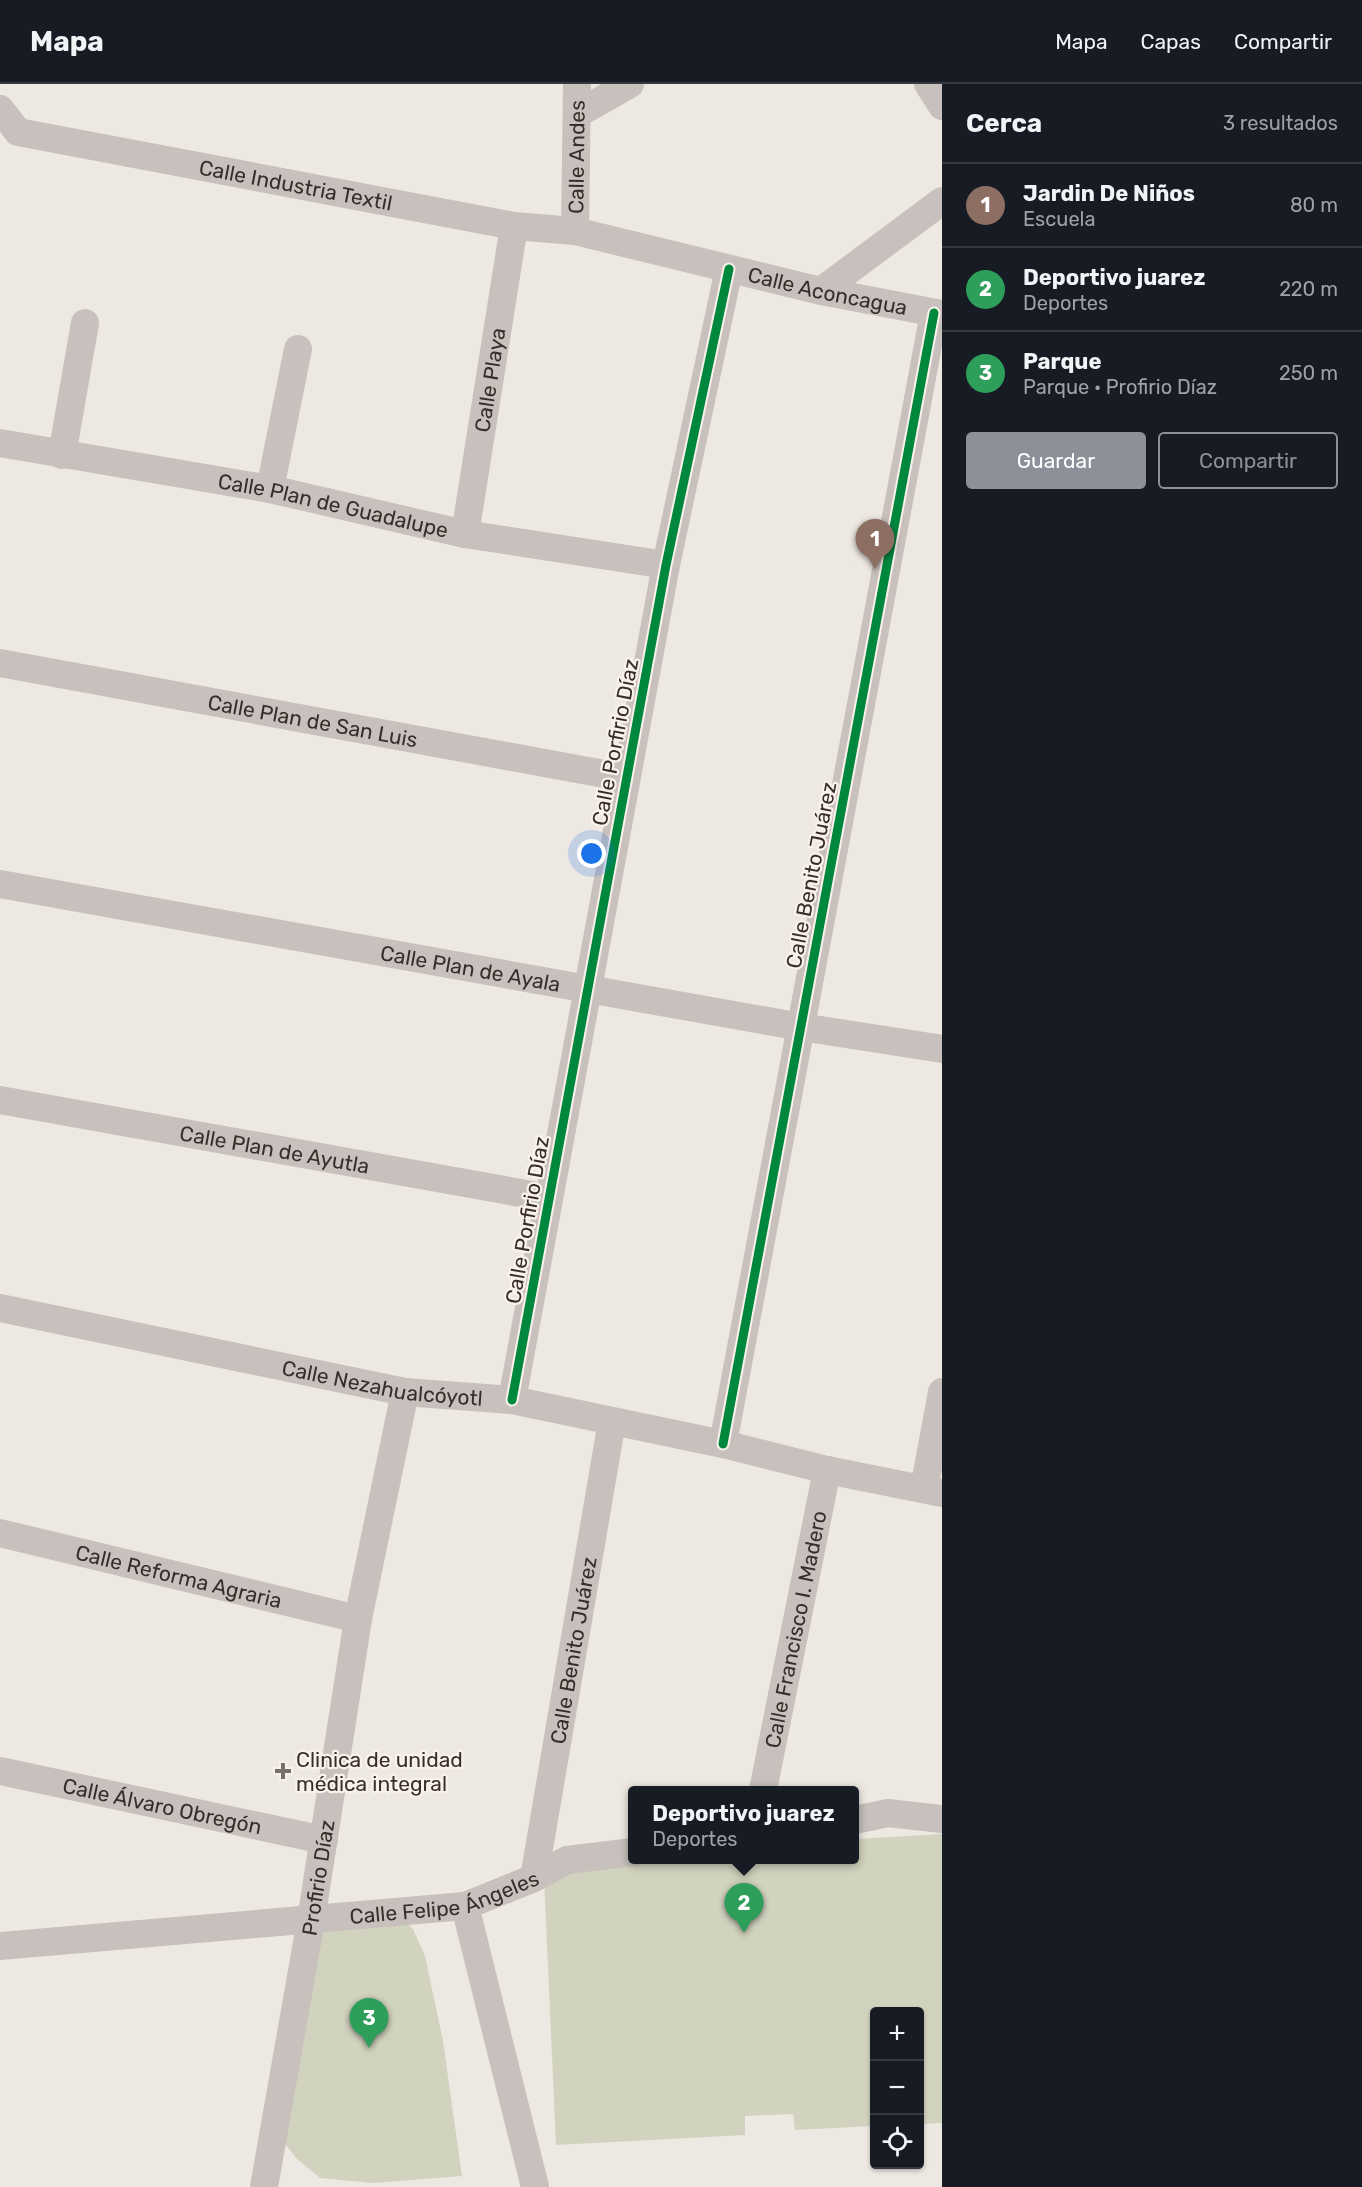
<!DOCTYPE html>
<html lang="es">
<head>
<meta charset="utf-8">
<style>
  body { margin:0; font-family:Rubik,sans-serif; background:#242831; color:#f1f3f6 }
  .controls { position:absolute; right:18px; bottom:18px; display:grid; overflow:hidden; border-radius:6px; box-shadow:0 2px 4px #0004 }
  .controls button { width:54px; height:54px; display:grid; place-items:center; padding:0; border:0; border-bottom:2px solid #363941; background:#171b24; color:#f1f3f6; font:30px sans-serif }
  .you { position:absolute; left:592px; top:770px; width:21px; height:21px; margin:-15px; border:4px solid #fff; border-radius:50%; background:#1a73e8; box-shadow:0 0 0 9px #1a73e833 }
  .badge { display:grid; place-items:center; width:39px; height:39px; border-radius:50%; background:#8c9099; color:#fff; font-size:20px; font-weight:700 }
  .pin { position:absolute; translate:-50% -50px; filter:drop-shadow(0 2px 3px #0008) }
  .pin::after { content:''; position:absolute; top:32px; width:21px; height:18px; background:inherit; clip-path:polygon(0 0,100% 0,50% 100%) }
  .popup { position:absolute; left:628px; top:1702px; width:231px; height:78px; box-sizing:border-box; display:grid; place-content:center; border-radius:6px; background:#171b24; filter:drop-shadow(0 2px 4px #0005); font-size:20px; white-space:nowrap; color:#9ea1a6 }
  .popup b { font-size:22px; color:#f1f3f6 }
  .popup::after { content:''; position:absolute; left:50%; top:100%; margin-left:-12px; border:12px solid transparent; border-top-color:#171b24 }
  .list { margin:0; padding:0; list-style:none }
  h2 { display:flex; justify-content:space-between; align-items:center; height:78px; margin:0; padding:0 24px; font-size:26px }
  h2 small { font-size:20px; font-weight:400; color:#9ea1a6 }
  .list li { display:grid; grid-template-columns:39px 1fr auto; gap:18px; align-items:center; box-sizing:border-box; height:84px; padding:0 24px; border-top:2px solid #363941 }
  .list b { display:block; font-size:22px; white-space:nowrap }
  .list p { margin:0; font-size:20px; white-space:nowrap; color:#9ea1a6 }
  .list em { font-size:20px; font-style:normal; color:#9ea1a6 }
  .actions { display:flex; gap:12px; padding:18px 24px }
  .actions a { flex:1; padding:14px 0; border:2px solid #8c9099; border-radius:6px; text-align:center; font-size:21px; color:#8c9099 }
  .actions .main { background:#8c9099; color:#fff }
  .icon { flex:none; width:33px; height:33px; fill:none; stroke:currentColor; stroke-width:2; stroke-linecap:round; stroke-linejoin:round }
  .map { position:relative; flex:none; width:942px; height:2103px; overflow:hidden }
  header { display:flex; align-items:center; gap:36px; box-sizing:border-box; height:84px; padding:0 30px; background:#171b24; border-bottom:2px solid #363941 }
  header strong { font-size:28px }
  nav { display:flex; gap:33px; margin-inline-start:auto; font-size:21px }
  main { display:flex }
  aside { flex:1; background:#171b24 }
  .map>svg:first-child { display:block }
</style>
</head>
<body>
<header>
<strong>Mapa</strong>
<nav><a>Mapa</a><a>Capas</a><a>Compartir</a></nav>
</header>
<main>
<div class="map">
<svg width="942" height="2103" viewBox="0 0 942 2103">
  <rect width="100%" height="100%" fill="#eee8e3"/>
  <g fill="#d1d3be">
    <polygon points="942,1750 942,2039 920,2040 920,1928 874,1928 874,2042 795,2046 793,2030 745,2032 745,2051 556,2061 543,1771 633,1776 855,1776 855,1755"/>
    <polygon points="401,1834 413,1845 425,1872 443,1957 462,2092 373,2099 320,2094 296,2074 280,2053 313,1847"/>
  </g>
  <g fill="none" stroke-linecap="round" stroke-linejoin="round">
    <g stroke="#c7c0bc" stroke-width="28">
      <polyline points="928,0 942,22"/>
      <path id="s1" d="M 0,25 L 18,48 L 514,142 L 575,147 L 821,207 L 942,230"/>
      <polyline points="577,30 630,0"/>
      <path id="s2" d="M 575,147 L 577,0"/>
      <polyline points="821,207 942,117"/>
      <path id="s3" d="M 0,359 L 270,405 L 465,450 L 666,481"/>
      <polyline points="62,371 85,239"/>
      <polyline points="270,405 298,265"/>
      <path id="s4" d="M 465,450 L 514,142"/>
      <path id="s5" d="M 0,579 L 626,694"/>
      <path id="s6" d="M 0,800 L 801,943 L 942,965"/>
      <path id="s7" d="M 0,1016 L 549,1114"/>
      <path id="s8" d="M 0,1224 L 405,1308 L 512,1316 L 723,1360 L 827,1386 L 942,1409"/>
      <polyline points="512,1316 666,481 729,185"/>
      <polyline points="723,1360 934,229"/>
      <polyline points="924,1405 942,1308"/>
      <path id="s9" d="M 0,1449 L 358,1535"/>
      <path id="s10" d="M 0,1687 L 324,1756"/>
      <path id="s11" d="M 763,1706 L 827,1386"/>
      <polyline points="855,1736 888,1729 942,1735"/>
      <path id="s12" d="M 534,1794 L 612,1337"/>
      <polyline points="465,1822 535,2103"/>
      <path id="s13" d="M 0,1862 L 465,1822 L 534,1794 L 567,1776 L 633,1768"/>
      <path id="s14" d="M 264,2103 L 311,1836 L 358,1535 L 405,1308"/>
    </g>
    <g stroke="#faf1eb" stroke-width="13">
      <g id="cycleway">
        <polyline points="512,1316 666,481 729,185"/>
        <polyline points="723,1360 934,229"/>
      </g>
    </g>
    <use href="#cycleway" stroke="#00873e" stroke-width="9"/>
  </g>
  <path fill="#786e6b" stroke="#faf1eb" stroke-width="2" d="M280 1678h6v6h6v6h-6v6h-6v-6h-6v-6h6z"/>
  <g text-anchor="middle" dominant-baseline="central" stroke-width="4.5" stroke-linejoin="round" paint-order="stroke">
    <g font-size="21" fill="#382d2a" stroke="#faf1eb">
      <text stroke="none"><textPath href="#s2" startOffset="74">Calle Andes</textPath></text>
      <text stroke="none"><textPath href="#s1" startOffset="312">Calle Industria Textil</textPath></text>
      <text stroke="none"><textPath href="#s1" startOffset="855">Calle Aconcagua</textPath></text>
      <text stroke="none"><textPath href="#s4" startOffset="156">Calle Playa</textPath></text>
      <text stroke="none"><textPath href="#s3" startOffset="339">Calle Plan de Guadalupe</textPath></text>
      <text stroke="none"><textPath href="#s5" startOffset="318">Calle Plan de San Luis</textPath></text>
      <text transform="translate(615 658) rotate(-79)">Calle Porfirio Díaz</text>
      <text transform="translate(811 791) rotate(-79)">Calle Benito Juárez</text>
      <text stroke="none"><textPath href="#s6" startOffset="478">Calle Plan de Ayala</textPath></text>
      <text stroke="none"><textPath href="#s7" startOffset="279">Calle Plan de Ayutla</textPath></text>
      <text transform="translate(527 1136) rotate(-80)">Calle Porfirio Díaz</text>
      <text stroke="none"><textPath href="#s8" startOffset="390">Calle Nezahualcóyotl</textPath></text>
      <text stroke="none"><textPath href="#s9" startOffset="184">Calle Reforma Agraria</textPath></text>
      <text stroke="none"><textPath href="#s11" startOffset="164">Calle Francisco I. Madero</textPath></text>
      <text stroke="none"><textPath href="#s12" startOffset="231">Calle Benito Juárez</textPath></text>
      <text stroke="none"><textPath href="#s10" startOffset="166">Calle Álvaro Obregón</textPath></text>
      <text stroke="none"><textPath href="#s14" startOffset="314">Profirio Díaz</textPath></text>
      <text stroke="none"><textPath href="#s13" startOffset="448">Calle Felipe Ángeles</textPath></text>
    </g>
    <g font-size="21" fill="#382d2a" stroke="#faf1eb" text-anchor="start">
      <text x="296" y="1675">Clinica de unidad<tspan x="296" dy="24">médica integral</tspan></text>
    </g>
  </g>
</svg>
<div class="controls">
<button>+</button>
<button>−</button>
<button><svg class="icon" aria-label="locate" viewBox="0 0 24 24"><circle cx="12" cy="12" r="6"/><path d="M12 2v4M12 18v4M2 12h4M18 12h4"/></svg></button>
</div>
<div class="you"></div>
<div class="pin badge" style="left:875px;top:485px;background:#8d6e63">1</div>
<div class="pin badge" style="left:744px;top:1849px;background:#2e9e5b">2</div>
<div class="popup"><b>Deportivo juarez</b>Deportes</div>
<div class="pin badge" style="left:369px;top:1964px;background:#2e9e5b">3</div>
</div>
<aside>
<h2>Cerca<small>3 resultados</small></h2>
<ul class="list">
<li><span class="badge" style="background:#8d6e63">1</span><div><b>Jardin De Niños</b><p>Escuela</p></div><em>80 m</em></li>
<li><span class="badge" style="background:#2e9e5b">2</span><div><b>Deportivo juarez</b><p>Deportes</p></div><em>220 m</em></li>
<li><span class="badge" style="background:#2e9e5b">3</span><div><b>Parque</b><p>Parque · Profirio Díaz</p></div><em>250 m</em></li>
</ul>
<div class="actions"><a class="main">Guardar</a><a>Compartir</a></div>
</aside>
</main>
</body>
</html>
